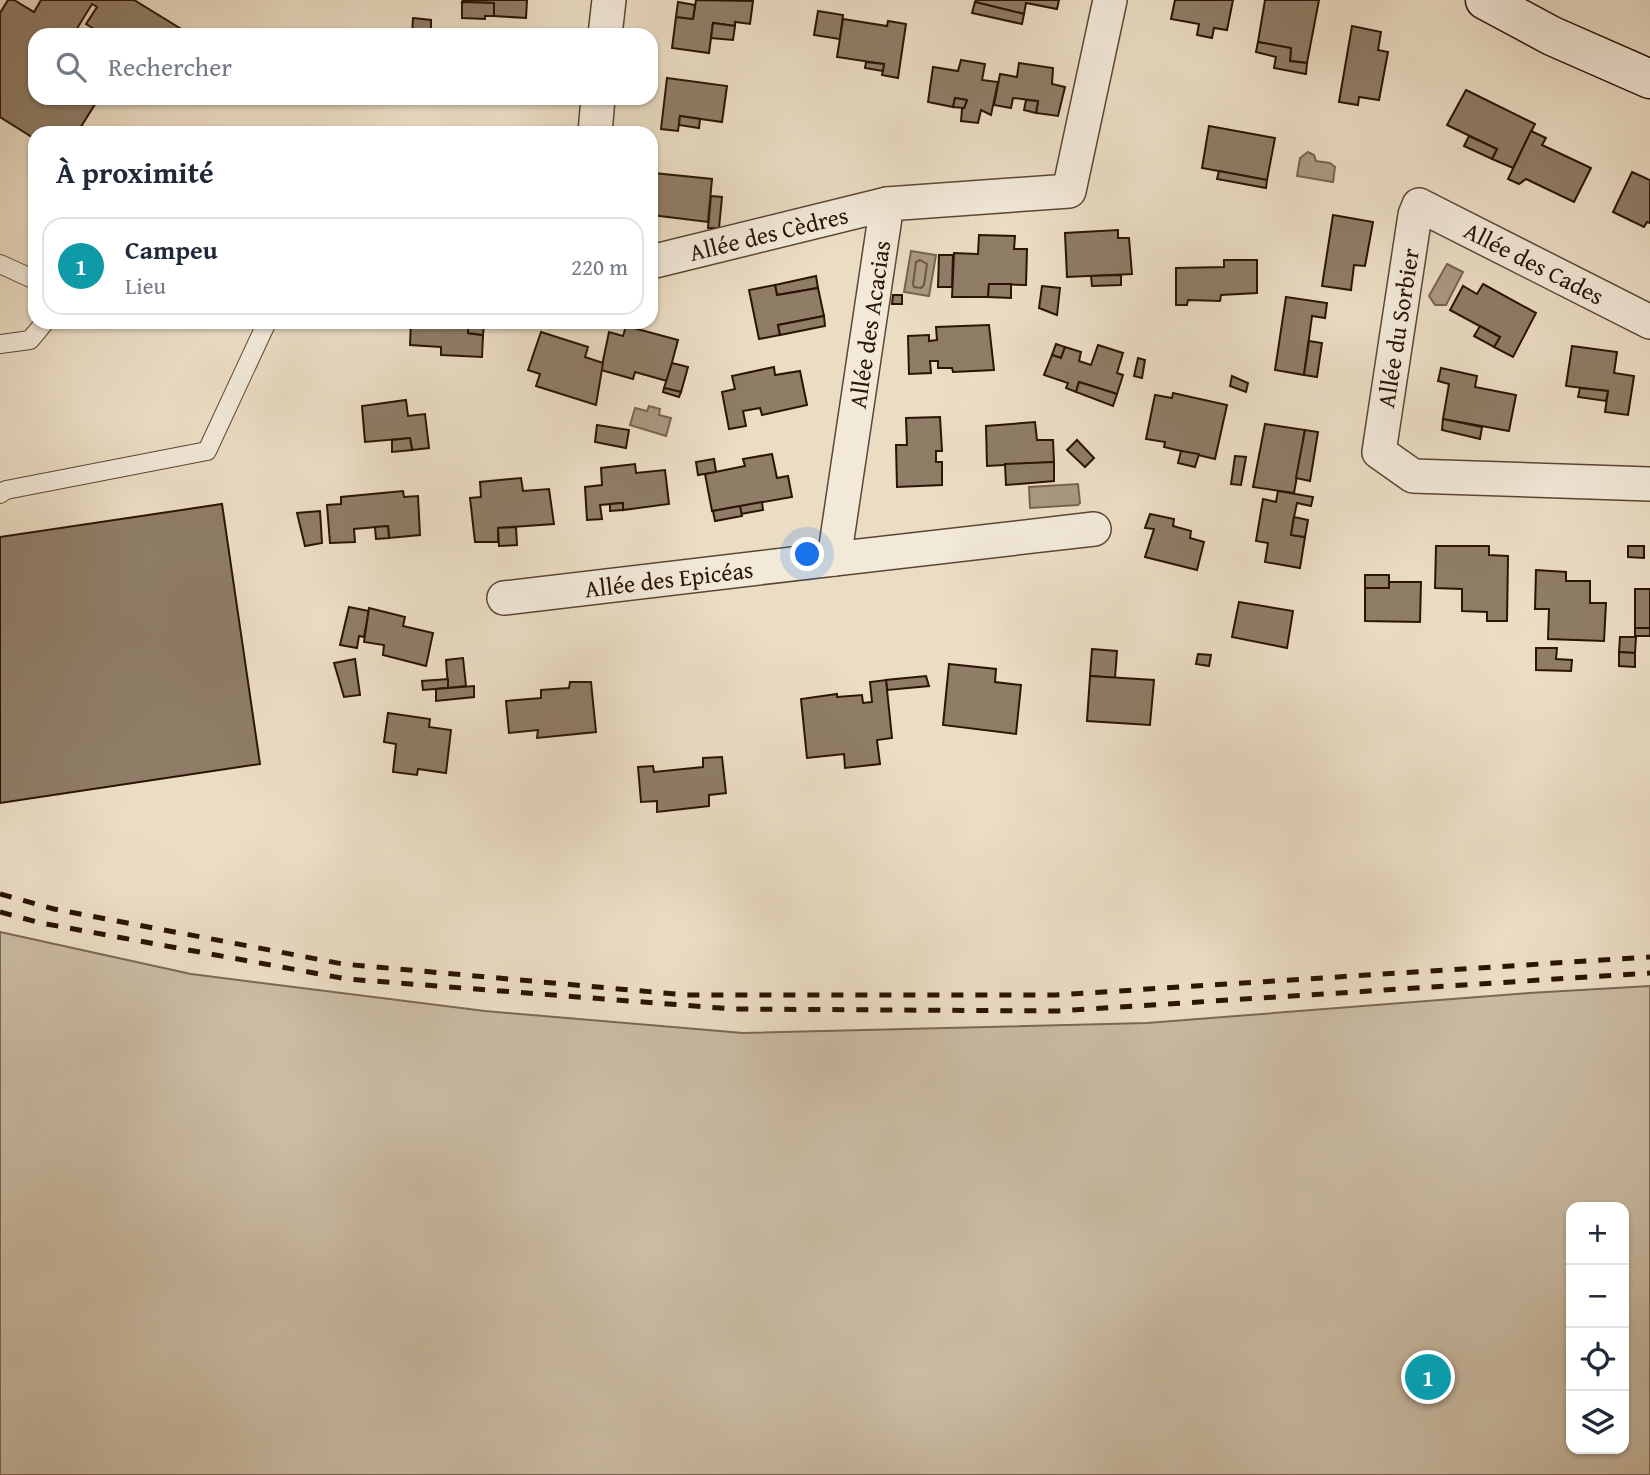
<!DOCTYPE html>
<html lang="fr">
<head>
<meta charset="utf-8">
<style>
  body { margin:0; font-family:"Gentium Book Plus",serif; background:#f6f6f7; color:#1f2937 }
  .controls { position:absolute; right:21px; bottom:21px; display:grid; overflow:hidden; border-radius:14px; box-shadow:0 2px 5px #0004 }
  .controls button { width:63px; height:63px; display:grid; place-items:center; padding:0; border:0; border-bottom:2px solid #e0e1e3; background:#fff; color:#1f2937; font:35px sans-serif }
  .you { position:absolute; left:808px; top:555px; width:24px; height:24px; margin:-18px; border:5px solid #fff; border-radius:50%; background:#1a73e8; box-shadow:0 0 0 10px #1a73e833 }
  .badge { display:grid; place-items:center; width:46px; height:46px; border-radius:50%; background:#b45309; color:#fff; font-size:23px; font-weight:700 }
  .pin { position:absolute; translate:-50% -50%; border:4px solid #fff; box-shadow:0 2px 7px #0006 }
  .list { margin:0; padding:0; list-style:none }
  h2 { display:flex; justify-content:space-between; align-items:center; height:91px; margin:0; padding:0 28px; font-size:30px }
  h2 small { font-size:23px; font-weight:400; color:#747a83 }
  .list li { display:grid; grid-template-columns:46px 1fr auto; gap:21px; align-items:center; box-sizing:border-box; height:98px; margin:0 14px 14px; padding:0 14px; border:2px solid #e0e1e3; border-radius:21px }
  .list b { display:block; font-size:26px; white-space:nowrap }
  .list p { margin:0; font-size:23px; white-space:nowrap; color:#747a83 }
  .list em { font-size:23px; font-style:normal; color:#747a83 }
  .icon { flex:none; width:38px; height:38px; fill:none; stroke:currentColor; stroke-width:2; stroke-linecap:round; stroke-linejoin:round }
  .map { position:relative; flex:none; width:1650px; height:1475px; overflow:hidden }
  .search { position:absolute; background:#fff; box-shadow:0 2px 5px #0004; left:28px; top:28px; width:630px; height:77px; display:flex; align-items:center; gap:18px; box-sizing:border-box; padding:0 24px; border-radius:21px; color:#747a83; font-size:26px }
  .panel { position:absolute; background:#fff; box-shadow:0 2px 5px #0004; left:28px; top:126px; width:630px; height:203px; border-radius:21px }
  .map>svg:first-child { display:block }
</style>
</head>
<body>
<div class="map">
<svg width="1650" height="1475" viewBox="0 0 1650 1475">
  <rect width="100%" height="100%" fill="#ebddc4"/>
  <filter id="stains"><feTurbulence type="fractalNoise" baseFrequency=".00286" numOctaves="4"/><feColorMatrix values="0 0 0 0 .2 0 0 0 0 .09 0 0 0 0 .02 0 0 0 .5 -.17"/></filter>
  <radialGradient id="worn" r=".72"><stop offset=".6" stop-color="#630" stop-opacity="0"/><stop offset="1" stop-color="#630" stop-opacity=".3"/></radialGradient>
  <path fill="#cabba3" stroke="#7a6853" stroke-width="2" fill-rule="evenodd" d="M 0,932 L 191,974 L 485,1011 L 743,1033 L 1147,1023 L 1529,993 L 1650,986 L 1650,1475 L 0,1475 ZM 1571,1207 L 1624,1207 L 1624,1449 L 1571,1449 Z"/>
  <g fill="#aa9982" stroke="#77644f" stroke-width="2">
    <polygon points="1308,152 1314,155 1316,161 1330,163 1335,167 1333,182 1297,176 1300,158"/>
    <polygon points="911,251 936,255 929,296 904,292"/>
    <polygon points="1447,264 1463,272 1446,305 1435,305 1429,296"/>
    <polygon points="649,406 660,409 659,415 671,418 666,436 630,425 635,408 647,411"/>
    <polygon points="1078,484 1080,503 1078,505 1030,508 1029,487"/>
  </g>
  <g fill="none" stroke-linecap="round" stroke-linejoin="round">
    <polygon stroke="#6a5642" stroke-width="2" points="920,260 927,264 924,285 921,288 914,287 913,284 916,262"/>
  </g>
  <g fill="#8f7d67" stroke="#2b1403" stroke-width="2">
    <polygon points="8,0 14,0 34,12 41,0 134,0 191,35 104,35 86,24 97,7 92,4 73,35 35,35 35,98 99,98 77,133 35,133 35,139 0,117 0,13"/>
    <polygon points="463,0 527,0 526,18 494,16 494,3 462,2"/>
    <polygon points="696,0 753,1 750,24 735,22 735,26 713,23 709,53 672,48 676,17 693,19"/>
    <polygon points="976,0 1059,0 1057,9 1026,3 1024,14 975,2"/>
    <polygon points="1175,0 1233,0 1227,30 1214,28 1212,38 1197,35 1199,24 1171,19"/>
    <polygon points="1265,0 1319,0 1307,63 1290,61 1291,48 1258,42"/>
    <polygon points="462,2 494,3 494,16 485,16 485,19 462,18"/>
    <polygon points="678,2 695,5 693,19 676,17"/>
    <polygon points="975,2 1024,14 1022,24 972,13"/>
    <polygon points="818,11 843,15 840,39 814,35"/>
    <polygon points="413,18 431,20 431,35 412,35"/>
    <polygon points="843,19 887,26 888,21 906,24 898,78 882,75 884,64 837,57"/>
    <polygon points="713,23 735,26 733,40 711,38"/>
    <polygon points="1352,26 1381,32 1378,50 1388,52 1379,100 1359,97 1358,105 1339,102"/>
    <polygon points="1258,42 1291,48 1290,61 1307,63 1306,74 1274,68 1276,57 1256,52"/>
    <polygon points="961,60 985,64 982,80 998,82 991,115 981,110 978,123 961,121 962,109 964,108 967,100 955,98 953,107 928,102 933,67 958,71"/>
    <polygon points="866,62 884,64 883,71 865,68"/>
    <polygon points="1019,63 1053,68 1052,84 1065,87 1058,116 1036,113 1038,101 1013,98 1011,108 994,105 1000,74 1017,77"/>
    <polygon points="667,78 727,86 722,122 680,116 678,131 661,129"/>
    <polygon points="1466,90 1535,124 1513,168 1492,159 1497,149 1447,125"/>
    <polygon points="955,98 967,100 964,108 953,107"/>
    <polygon points="1026,100 1038,101 1036,113 1024,110"/>
    <polygon points="680,116 700,119 699,128 679,125"/>
    <polygon points="1209,126 1275,138 1267,180 1202,168"/>
    <polygon points="1531,131 1546,138 1542,145 1591,168 1574,202 1526,179 1519,184 1508,179"/>
    <polygon points="1469,136 1497,149 1492,159 1464,146"/>
    <polygon points="651,167 654,168 654,173 712,179 708,222 652,215"/>
    <polygon points="1219,171 1267,180 1266,188 1217,179"/>
    <polygon points="1632,172 1650,180 1650,223 1647,222 1644,227 1613,212"/>
    <polygon points="711,196 722,197 719,228 708,228"/>
    <polygon points="1333,215 1373,222 1365,266 1354,265 1351,290 1322,286"/>
    <polygon points="1118,230 1118,238 1129,238 1132,274 1067,277 1065,233"/>
    <polygon points="979,235 1015,236 1014,249 1027,249 1026,285 989,284 988,297 952,297 954,253 978,254"/>
    <polygon points="939,255 953,255 952,287 938,287"/>
    <polygon points="1224,260 1257,260 1257,293 1221,295 1220,301 1188,300 1187,305 1176,305 1176,268 1224,267"/>
    <polygon points="1121,275 1121,285 1092,286 1091,276"/>
    <polygon points="816,276 818,288 777,295 775,285"/>
    <polygon points="989,284 1011,284 1011,298 988,297"/>
    <polygon points="1483,284 1536,313 1513,357 1494,347 1500,337 1450,310 1463,286 1477,294"/>
    <polygon points="775,285 777,295 818,288 824,316 778,325 780,335 759,339 749,290"/>
    <polygon points="1042,286 1060,288 1057,315 1039,308"/>
    <polygon points="893,295 902,295 902,304 892,304"/>
    <polygon points="1286,297 1327,303 1325,318 1312,316 1304,375 1275,370"/>
    <polygon points="824,316 825,326 780,335 778,325"/>
    <polygon points="411,322 468,322 468,333 483,335 482,357 441,355 441,347 410,345"/>
    <polygon points="468,322 484,324 483,335 468,333"/>
    <polygon points="989,325 994,370 953,372 952,368 938,368 938,361 930,361 931,373 909,374 908,336 929,335 929,341 937,340 936,327"/>
    <polygon points="626,326 678,340 667,381 635,372 633,379 601,370 609,332 623,336"/>
    <polygon points="1480,326 1500,337 1494,347 1474,336"/>
    <polygon points="541,332 588,347 585,357 603,363 596,405 536,386 540,374 528,370"/>
    <polygon points="1309,341 1322,343 1317,377 1304,375"/>
    <polygon points="1056,344 1065,347 1061,358 1052,355"/>
    <polygon points="1098,345 1123,353 1117,373 1123,375 1117,394 1079,382 1076,392 1066,388 1068,383 1044,375 1052,355 1061,358 1065,347 1081,352 1079,361 1091,365"/>
    <polygon points="1572,346 1617,352 1614,373 1634,376 1628,415 1605,412 1608,391 1566,386"/>
    <polygon points="1138,358 1145,360 1142,378 1134,376"/>
    <polygon points="672,363 688,367 681,392 664,388"/>
    <polygon points="774,367 775,375 800,371 807,405 762,415 760,408 743,411 746,426 729,429 722,392 735,389 732,376"/>
    <polygon points="1441,368 1477,376 1475,387 1516,395 1509,431 1443,419 1449,384 1438,381"/>
    <polygon points="1232,376 1248,383 1246,392 1230,386"/>
    <polygon points="1079,382 1117,394 1113,406 1076,392"/>
    <polygon points="664,388 681,392 679,397 663,392"/>
    <polygon points="1580,388 1608,391 1606,401 1578,397"/>
    <polygon points="1173,393 1227,405 1215,459 1164,447 1165,442 1146,439 1155,395 1172,398"/>
    <polygon points="406,400 408,416 425,414 429,448 412,450 410,438 365,442 362,406"/>
    <polygon points="940,417 942,451 936,451 936,462 942,462 942,485 897,487 896,445 907,445 906,418"/>
    <polygon points="1443,419 1482,427 1480,439 1442,430"/>
    <polygon points="1035,422 1037,440 1053,440 1054,462 987,466 986,426"/>
    <polygon points="1265,424 1305,430 1294,493 1253,487"/>
    <polygon points="597,425 629,430 626,448 595,442"/>
    <polygon points="1305,430 1318,432 1310,481 1296,478"/>
    <polygon points="410,438 412,450 392,452 392,440"/>
    <polygon points="1077,440 1094,458 1085,467 1067,450"/>
    <polygon points="1181,451 1199,454 1195,467 1178,463"/>
    <polygon points="772,454 777,478 788,476 792,497 712,511 705,474 745,466 743,459"/>
    <polygon points="1235,456 1246,457 1241,485 1231,484"/>
    <polygon points="714,459 716,472 698,475 696,462"/>
    <polygon points="1054,462 1054,481 1006,485 1005,464"/>
    <polygon points="635,464 636,473 665,470 669,504 623,510 623,503 600,505 602,519 587,520 585,487 602,485 601,468"/>
    <polygon points="521,478 523,491 549,489 554,524 498,528 498,542 475,542 470,498 481,497 480,482"/>
    <polygon points="403,491 404,497 418,496 420,535 389,538 388,526 354,529 355,542 330,543 327,505 341,504 341,497"/>
    <polygon points="1278,491 1313,497 1311,506 1297,503 1294,517 1291,535 1305,537 1300,568 1265,562 1268,543 1256,541 1263,499 1276,502"/>
    <polygon points="762,502 763,510 741,514 740,506"/>
    <polygon points="623,503 623,510 610,511 610,504"/>
    <polygon points="222,504 260,764 0,803 0,537"/>
    <polygon points="740,506 742,516 715,521 713,511"/>
    <polygon points="320,511 322,543 305,546 297,513"/>
    <polygon points="1150,514 1174,519 1173,526 1191,531 1190,538 1204,542 1197,570 1145,557 1154,529 1145,528"/>
    <polygon points="1294,517 1308,520 1305,537 1291,535"/>
    <polygon points="388,526 389,538 376,539 375,527"/>
    <polygon points="516,527 517,545 499,546 498,528"/>
    <polygon points="1436,546 1489,546 1489,555 1508,556 1507,621 1487,621 1487,612 1462,611 1462,589 1435,588"/>
    <polygon points="1628,546 1644,546 1644,558 1628,557"/>
    <polygon points="1536,570 1566,572 1566,581 1590,581 1590,603 1606,603 1604,641 1548,639 1549,609 1535,609"/>
    <rect x="1365" y="575" width="24" height="13"/>
    <polygon points="1389,582 1421,582 1420,622 1365,621 1365,588 1389,588"/>
    <rect x="1635" y="589" width="15" height="39"/>
    <polygon points="1239,602 1293,611 1287,648 1232,637"/>
    <polygon points="349,607 369,611 364,637 359,636 357,648 340,645"/>
    <polygon points="369,608 405,617 403,626 433,633 426,666 383,655 384,645 364,642"/>
    <rect x="1635" y="628" width="15" height="8"/>
    <polygon points="1620,637 1636,637 1635,653 1619,652"/>
    <polygon points="1536,648 1557,648 1556,659 1572,660 1571,671 1536,670"/>
    <polygon points="1092,649 1117,651 1115,678 1090,676"/>
    <polygon points="1619,652 1635,653 1635,667 1619,666"/>
    <polygon points="1198,654 1211,655 1209,666 1196,664"/>
    <polygon points="463,658 466,686 448,688 446,660"/>
    <polygon points="355,659 360,695 344,697 334,663"/>
    <polygon points="949,664 996,669 995,682 1021,685 1016,734 943,725"/>
    <polygon points="926,676 929,686 887,690 886,680"/>
    <polygon points="1090,676 1154,680 1150,725 1087,721"/>
    <polygon points="448,679 448,688 423,690 422,681"/>
    <polygon points="886,680 892,738 877,740 880,764 845,768 844,754 807,758 801,699 837,694 837,697 862,695 863,703 872,702 870,682"/>
    <polygon points="570,682 591,682 596,732 537,738 538,730 509,733 506,701 541,698 541,690 569,688"/>
    <polygon points="474,686 474,697 436,701 436,689"/>
    <polygon points="388,713 430,719 429,727 451,730 446,773 418,769 417,775 393,772 396,744 384,742"/>
    <polygon points="722,757 726,793 709,795 709,806 657,812 657,801 641,802 638,767 653,766 654,772 703,767 703,758"/>
  </g>
  <g fill="none" stroke-linecap="round" stroke-linejoin="round">
    <g stroke="#5b4633" stroke-width="20">
      <g id="service">
        <polyline points="0,264 35,280"/>
        <polyline points="0,344 30,340 45,322"/>
        <polyline points="0,494 6,490 207,451 267,322"/>
      </g>
    </g>
    <g stroke="#5b4633" stroke-width="36">
      <g id="minor">
        <polyline points="605,35 609,0"/>
        <polyline points="595,133 598,98"/>
        <path id="s1" d="M 651,262 L 887,204"/>
        <polyline points="1650,322 1419,205 1415,215 1379,452 1413,476 1650,484"/>
        <path id="s2" d="M 1094,529 L 834,559 L 887,204 L 1069,191 L 1110,0"/>
        <path id="s3" d="M 504,598 L 834,559"/>
      </g>
    </g>
    <g stroke="#2b1403" stroke-width="41">
      <polyline id="secondary" points="1485,0 1552,36 1650,79"/>
    </g>
    <use href="#service" stroke="#f2e9d9" stroke-width="18"/>
    <use href="#minor" stroke="#f2e9d9" stroke-width="33"/>
    <use href="#secondary" stroke="#f2e9d9" stroke-width="38"/>
    <g stroke="#2b1403" stroke-width="5" stroke-dasharray="12 12" stroke-linecap="butt">
      <polyline points="0,894 54,909 343,964 686,995 1055,995 1650,957"/>
      <polyline points="0,912 41,923 347,979 733,1009 1058,1011 1650,973"/>
    </g>
  </g>
  <g text-anchor="middle" dominant-baseline="central" stroke-width="7" stroke-linejoin="round" paint-order="stroke">
    <g font-size="24" fill="#2b1403" stroke="#f2e9d9">
      <text stroke="none"><textPath href="#s1" startOffset="121">Allée des Cèdres</textPath></text>
      <text transform="translate(1534 263) rotate(27)">Allée des Cades</text>
      <text stroke="none"><textPath href="#s2" startOffset="499">Allée des Acacias</textPath></text>
      <text transform="translate(1398 328) rotate(-81)">Allée du Sorbier</text>
      <text stroke="none"><textPath href="#s3" startOffset="166">Allée des Epicéas</textPath></text>
    </g>
  </g>
  <rect width="100%" height="100%" filter="url(#stains)"/>
  <rect width="100%" height="100%" fill="url(#worn)"/>
</svg>
<div class="controls">
<button>+</button>
<button>−</button>
<button><svg class="icon" aria-label="locate" viewBox="0 0 24 24"><circle cx="12" cy="12" r="6"/><path d="M12 2v4M12 18v4M2 12h4M18 12h4"/></svg></button>
<button><svg class="icon" aria-label="layers" viewBox="0 0 24 24"><path d="M12 4l9 5-9 5-9-5zM3 14l9 5 9-5"/></svg></button>
</div>
<div class="you"></div>
<div class="pin badge" style="left:1428px;top:1377px;background:#0f9aa8">1</div>
<div class="search"><svg class="icon" aria-label="search" viewBox="0 0 24 24"><circle cx="10" cy="10" r="6"/><path d="M15 15l6 6"/></svg>Rechercher</div>
<section class="panel">
<h2>À proximité<small></small></h2>
<ul class="list">
<li><span class="badge" style="background:#0f9aa8">1</span><div><b>Campeu</b><p>Lieu</p></div><em>220 m</em></li>
</ul>
</section>
</div>
</body>
</html>
